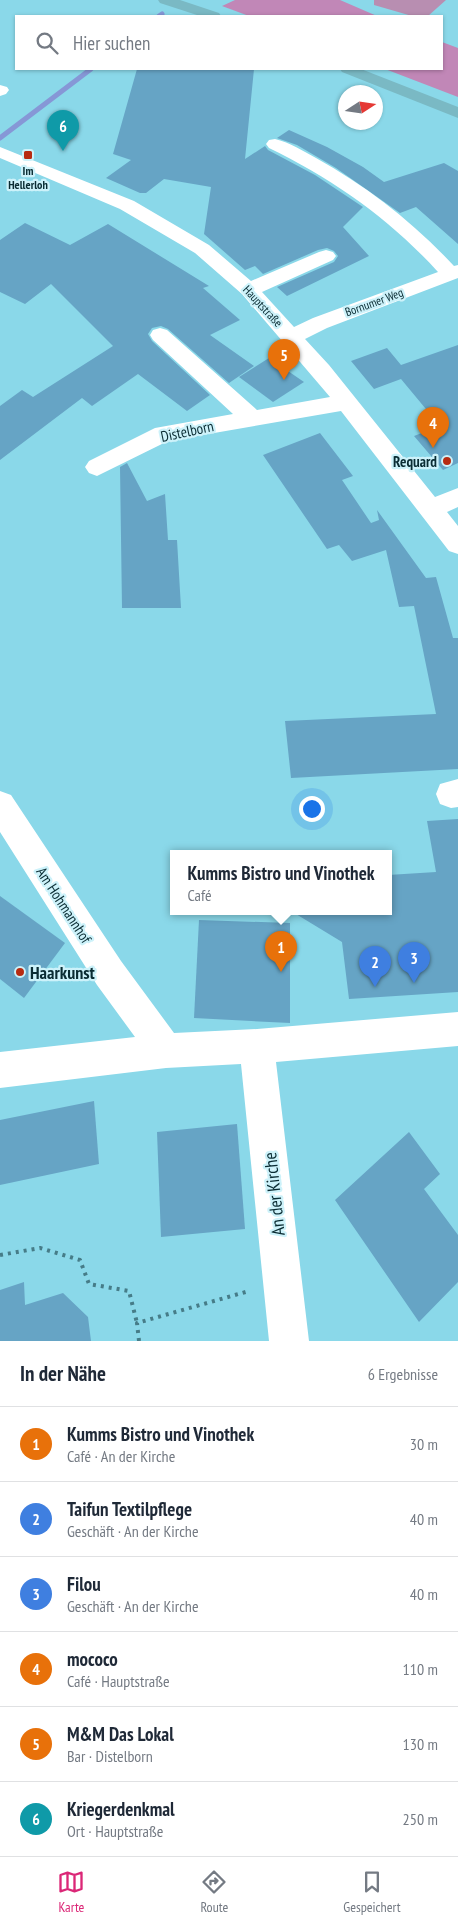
<!DOCTYPE html>
<html lang="de">
<head>
<meta charset="utf-8">
<style>
  body { margin:0; font-family:"PT Sans Narrow",sans-serif; background:#f6f6f7; color:#1f2937 }
  .compass { position:absolute; left:338px; top:85px; width:45px; height:45px; border-radius:50%; background:#fff; box-shadow:0 1px 4px #0004; rotate:78deg }
  .you { position:absolute; left:311px; top:808px; width:18px; height:18px; margin:-12px; border:4px solid #fff; border-radius:50%; background:#1a73e8; box-shadow:0 0 0 8px #1a73e833 }
  .badge { display:grid; place-items:center; width:32px; height:32px; border-radius:50%; background:#db2777; color:#fff; font-size:16px; font-weight:700 }
  .pin { position:absolute; translate:-50% -41px; filter:drop-shadow(0 1px 2px #0008) }
  .pin::after { content:''; position:absolute; top:26px; width:18px; height:15px; background:inherit; clip-path:polygon(0 0,100% 0,50% 100%) }
  .popup { position:absolute; left:170px; top:850px; width:222px; height:65px; box-sizing:border-box; display:grid; place-content:center; border-radius:0px; background:#fff; filter:drop-shadow(0 1px 4px #0005); font-size:16px; white-space:nowrap; color:#747a83 }
  .popup b { font-size:19px; color:#1f2937 }
  .popup::after { content:''; position:absolute; left:50%; top:100%; margin-left:-10px; border:10px solid transparent; border-top-color:#fff }
  .list { margin:0; padding:0; list-style:none }
  h2 { display:flex; justify-content:space-between; align-items:center; height:65px; margin:0; padding:0 20px; font-size:21px }
  h2 small { font-size:16px; font-weight:400; color:#747a83 }
  .list li { display:grid; grid-template-columns:32px 1fr auto; gap:15px; align-items:center; box-sizing:border-box; height:75px; padding:0 20px; border-top:1px solid #e0e1e3 }
  .list b { display:block; font-size:19px; white-space:nowrap }
  .list p { margin:0; font-size:16px; white-space:nowrap; color:#747a83 }
  .list em { font-size:16px; font-style:normal; color:#747a83 }
  .icon { flex:none; width:28px; height:28px; fill:none; stroke:currentColor; stroke-width:2; stroke-linecap:round; stroke-linejoin:round }
  .map { position:relative; flex:none; width:458px; height:1341px; overflow:hidden }
  .search { position:absolute; background:#fff; box-shadow:0 1px 4px #0004; left:15px; right:15px; top:15px; height:55px; display:flex; align-items:center; gap:12px; box-sizing:border-box; padding:0 18px; border-radius:0px; color:#747a83; font-size:19px }
  .sheet { height:515px; background:#fff }
  nav { display:flex; justify-content:space-around; align-items:center; box-sizing:border-box; height:70px; border-top:1px solid #e0e1e3; background:#fff; font-size:14px; color:#747a83 }
  nav a { display:grid; justify-items:center; gap:2px }
  nav .on { color:#db2777 }
  .map>svg:first-child { display:block }
</style>
</head>
<body>
<div class="map">
<svg width="458" height="1341" viewBox="0 0 458 1341">
  <rect width="100%" height="100%" fill="#8ad8e9"/>
  <polygon fill="#b88eb1" points="374,0 446,0 428,16 412,16 374,5"/>
  <g fill="#c187b7">
    <polygon points="235,0 340,0 377,16 249,16 222,6"/>
    <polygon points="442,42 458,48 458,97 385,69 442,69"/>
  </g>
  <g fill="none" stroke-linecap="round" stroke-linejoin="round">
    <g stroke="#8697d6" stroke-width="5">
      <polyline points="159,16 162,14"/>
      <polyline points="0,138 91,69"/>
    </g>
  </g>
  <g fill="#66a4c5">
    <polygon points="137,69 254,69 245,159 265,146 268,150 315,175 363,207 343,227 369,256 287,296 277,287 334,262 338,256 334,251 327,248 318,250 263,274 255,266 245,270 204,234 211,187 164,179 146,193 140,193 106,178 131,160 113,154"/>
    <polygon points="289,130 327,147 363,167 384,182 444,163 458,171 458,244 416,207 400,213 336,168 297,145 277,138"/>
    <polygon points="25,223 70,245 108,224 209,286 203,288 240,320 210,335 254,366 229,383 168,329 161,326 152,328 148,334 152,341 210,395 187,411 138,374 92,406 82,398 0,460 0,406 22,390 33,397 113,346 51,284 25,304 0,292 0,240"/>
    <polygon points="458,345 458,463 443,470 414,436 440,426 401,379 374,389 351,361 387,348 401,365"/>
    <polygon points="269,358 304,382 273,402 239,377"/>
    <polygon points="320,433 353,476 342,480 371,523 379,520 377,510 426,578 436,577 453,638 458,638 458,769 291,778 285,721 436,714 414,606 399,607 386,550 352,561 339,545 327,549 263,455"/>
    <polygon points="127,463 147,501 165,494 168,540 177,540 181,608 122,608 120,467"/>
    <polygon points="458,819 458,992 349,999 342,942 291,911 388,911 388,875 436,872 427,821"/>
    <polygon points="0,896 65,943 24,998 0,979"/>
    <polygon points="199,920 290,923 290,1023 194,1018"/>
    <polygon points="94,1101 99,1164 0,1185 0,1120"/>
    <polygon points="237,1124 245,1229 161,1237 157,1132"/>
    <polygon points="409,1132 440,1174 424,1189 458,1235 458,1282 419,1322 335,1200"/>
    <polygon points="24,1282 25,1305 63,1293 88,1317 91,1341 0,1341 0,1290"/>
  </g>
  <g fill="none" stroke-linecap="round" stroke-linejoin="round">
    <g stroke="#467c88" stroke-width="4" stroke-dasharray="3 5" stroke-linecap="butt">
      <polyline points="0,1255 40,1248 80,1260 89,1284 129,1291 137,1323"/>
      <polyline points="139,1341 137,1323 249,1291"/>
    </g>
    <g fill="#fff" fill-rule="evenodd">
      <polygon points="0,85 7,87 9,90 6,94 0,96"/>
      <path d="M 275,139 C 289,142 303,151 316,158 C 368,187 414,223 454,266 L 458,265 L 458,278 L 327,328 L 305,339 L 329,365 L 435,497 L 458,488 L 458,507 L 447,512 L 458,526 L 458,554 L 449,551 L 341,411 L 168,441 L 97,476 L 89,473 L 85,467 L 89,461 L 155,428 L 233,414 L 153,340 L 150,335 L 153,330 L 160,328 L 167,330 L 257,410 L 330,397 L 242,294 L 195,253 L 120,209 L 0,158 L 0,147 L 134,201 L 209,245 L 251,281 L 319,252 L 326,250 L 333,252 L 336,256 L 333,260 L 262,292 L 294,327 L 313,318 L 438,272 C 390,219 333,179 269,148 L 266,144 L 269,140 Z"/>
      <polygon points="458,779 458,807 451,808 440,804 436,794 440,784"/>
      <polygon points="0,791 11,795 121,961 174,1033 257,1029 458,1012 458,1046 276,1062 309,1341 269,1341 241,1064 166,1068 0,1088 0,1052 135,1037 97,985 0,832"/>
    </g>
    <g fill="#7ab9c4" fill-rule="evenodd">
      <polygon points="158,0 180,0 219,13 221,16 200,16 160,3"/>
      <polygon points="340,69 361,69 458,107 458,118 342,72"/>
    </g>
  </g>
  <g fill="#b72b11" stroke="#cdf2fa" stroke-width="2">
    <rect x="23" y="150" width="10" height="10" rx="2.5"/>
    <circle cx="447" cy="461" r="5"/>
    <circle cx="20" cy="972" r="5"/>
  </g>
  <g text-anchor="middle" dominant-baseline="central" stroke-width="4.5" stroke-linejoin="round" paint-order="stroke">
    <g font-size="12" font-weight="bold" fill="#0a2c33" stroke="#cdf2fa">
      <text x="28" y="170">Im<tspan x="28" dy="14">Hellerloh</tspan></text>
    </g>
    <g font-size="12" fill="#0a2c33" stroke="#cdf2fa">
      <text transform="translate(374 302) rotate(-20)">Bornumer Weg</text>
      <text transform="translate(263 306) rotate(47)">Hauptstraße</text>
    </g>
    <g font-size="15" fill="#0a2c33" stroke="#cdf2fa">
      <text transform="translate(187 431) rotate(-12)">Distelborn</text>
      <text transform="translate(64 905) rotate(57)">Am Hohmannhof</text>
    </g>
    <g font-size="15" font-weight="bold" fill="#0a2c33" stroke="#cdf2fa" text-anchor="end">
      <text x="437" y="461">Requard</text>
    </g>
    <g font-size="18" font-weight="bold" fill="#0a2c33" stroke="#cdf2fa" text-anchor="start">
      <text x="30" y="972">Haarkunst</text>
    </g>
    <g font-size="18" fill="#0a2c33" stroke="#cdf2fa">
      <text transform="translate(274 1194) rotate(-96)">An der Kirche</text>
    </g>
  </g>
</svg>
<svg class="compass" viewBox="-18 -18 36 36"><path d="M0-13l5 13h-10z" fill="#e53935"/><path d="M0 13l5-13h-10z" fill="#747a83"/></svg>
<div class="you"></div>
<div class="pin badge" style="left:281px;top:972px;background:#e8710a">1</div>
<div class="popup"><b>Kumms Bistro und Vinothek</b>Café</div>
<div class="pin badge" style="left:375px;top:987px;background:#3f7fe0">2</div>
<div class="pin badge" style="left:414px;top:983px;background:#3f7fe0">3</div>
<div class="pin badge" style="left:433px;top:448px;background:#e8710a">4</div>
<div class="pin badge" style="left:284px;top:380px;background:#e8710a">5</div>
<div class="pin badge" style="left:63px;top:151px;background:#0f9aa8">6</div>
<div class="search"><svg class="icon" aria-label="search" viewBox="0 0 24 24"><circle cx="10" cy="10" r="6"/><path d="M15 15l6 6"/></svg>Hier suchen</div>
</div>
<section class="sheet">
<h2>In der Nähe<small>6 Ergebnisse</small></h2>
<ul class="list">
<li><span class="badge" style="background:#e8710a">1</span><div><b>Kumms Bistro und Vinothek</b><p>Café · An der Kirche</p></div><em>30 m</em></li>
<li><span class="badge" style="background:#3f7fe0">2</span><div><b>Taifun Textilpflege</b><p>Geschäft · An der Kirche</p></div><em>40 m</em></li>
<li><span class="badge" style="background:#3f7fe0">3</span><div><b>Filou</b><p>Geschäft · An der Kirche</p></div><em>40 m</em></li>
<li><span class="badge" style="background:#e8710a">4</span><div><b>mococo</b><p>Café · Hauptstraße</p></div><em>110 m</em></li>
<li><span class="badge" style="background:#e8710a">5</span><div><b>M&amp;M Das Lokal</b><p>Bar · Distelborn</p></div><em>130 m</em></li>
<li><span class="badge" style="background:#0f9aa8">6</span><div><b>Kriegerdenkmal</b><p>Ort · Hauptstraße</p></div><em>250 m</em></li>
</ul>
</section>
<nav>
<a class="on"><svg class="icon" aria-label="map" viewBox="0 0 24 24"><path d="M3 6l6-2 6 2 6-2v14l-6 2-6-2-6 2zM9 4v14M15 6v14"/></svg>Karte</a>
<a><svg class="icon" aria-label="directions" viewBox="0 0 24 24"><path d="M12 3l9 9-9 9-9-9zM9 14v-3h6M13 9l2 2-2 2"/></svg>Route</a>
<a><svg class="icon" aria-label="saved" viewBox="0 0 24 24"><path d="M7 4h10v16l-5-4-5 4z"/></svg>Gespeichert</a>
</nav>
</body>
</html>
